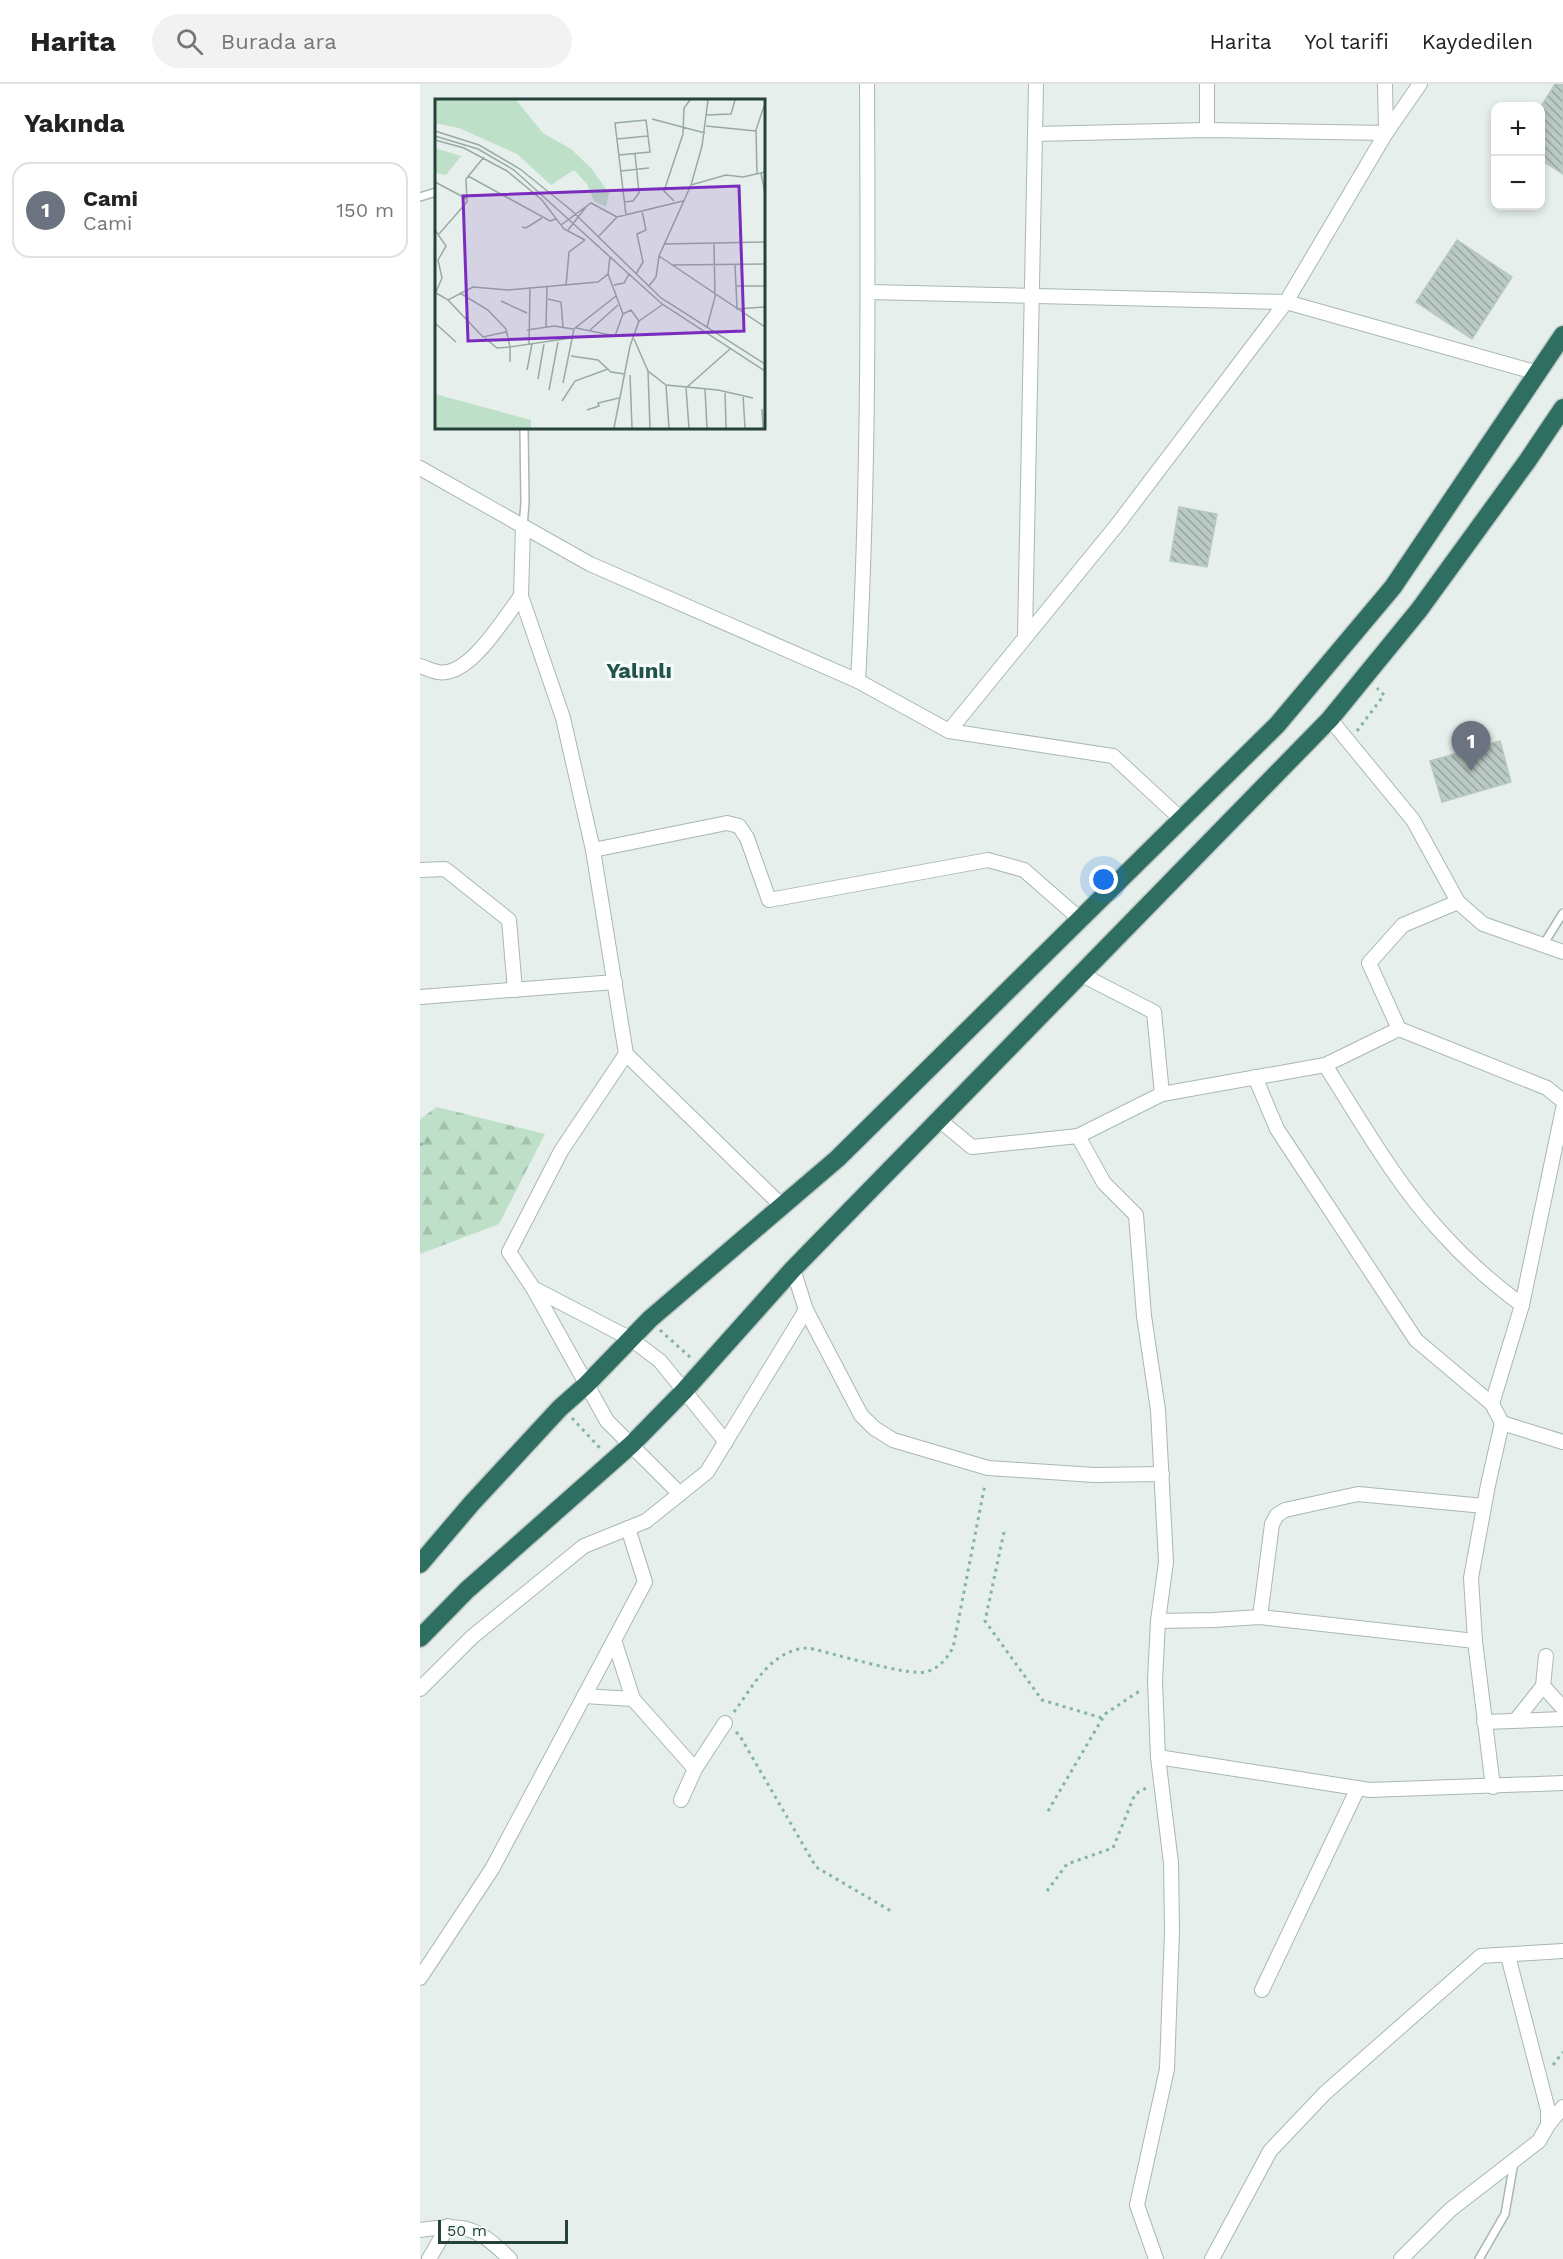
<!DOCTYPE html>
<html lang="tr">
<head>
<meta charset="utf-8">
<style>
  body { margin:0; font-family:"Work Sans",sans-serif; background:#f2f2f2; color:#222 }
  .controls { position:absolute; right:18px; top:18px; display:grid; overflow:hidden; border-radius:12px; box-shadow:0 3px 9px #0003 }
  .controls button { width:54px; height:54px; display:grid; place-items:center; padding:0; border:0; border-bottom:2px solid #e0e0e0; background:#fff; color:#222; font:30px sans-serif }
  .scale { position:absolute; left:18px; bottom:15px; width:130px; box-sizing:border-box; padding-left:6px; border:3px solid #24423a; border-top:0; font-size:16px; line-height:21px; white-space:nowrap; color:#24423a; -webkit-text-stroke:4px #f7fbf9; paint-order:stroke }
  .you { position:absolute; left:684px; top:796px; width:21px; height:21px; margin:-15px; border:4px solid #fff; border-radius:50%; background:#1a73e8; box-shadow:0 0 0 9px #1a73e833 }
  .badge { display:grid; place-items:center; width:39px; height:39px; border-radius:50%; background:#804e3d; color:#fff; font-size:20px; font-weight:700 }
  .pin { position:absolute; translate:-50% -50px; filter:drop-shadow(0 2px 3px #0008) }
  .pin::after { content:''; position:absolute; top:32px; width:21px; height:18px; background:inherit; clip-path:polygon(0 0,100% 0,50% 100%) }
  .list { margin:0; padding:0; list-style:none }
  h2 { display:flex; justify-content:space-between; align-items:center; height:78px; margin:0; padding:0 24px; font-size:26px }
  h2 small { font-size:20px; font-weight:400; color:#767676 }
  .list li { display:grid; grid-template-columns:39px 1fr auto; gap:18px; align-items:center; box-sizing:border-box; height:96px; margin:0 12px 12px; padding:0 12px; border:2px solid #e0e0e0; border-radius:18px }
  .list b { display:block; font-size:22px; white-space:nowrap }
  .list p { margin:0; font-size:20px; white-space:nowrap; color:#767676 }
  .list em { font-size:20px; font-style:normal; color:#767676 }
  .icon { flex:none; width:33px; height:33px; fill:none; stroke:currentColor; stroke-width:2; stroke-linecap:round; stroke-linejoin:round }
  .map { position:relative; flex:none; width:1143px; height:2175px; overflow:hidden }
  header { display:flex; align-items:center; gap:36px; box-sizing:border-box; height:84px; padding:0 30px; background:#fff; border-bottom:2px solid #e0e0e0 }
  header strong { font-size:28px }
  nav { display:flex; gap:33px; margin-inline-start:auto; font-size:21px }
  .search { width:420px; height:54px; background:#f2f2f2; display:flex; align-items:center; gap:15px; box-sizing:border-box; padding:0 21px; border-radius:33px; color:#767676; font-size:22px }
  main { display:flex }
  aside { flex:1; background:#fff }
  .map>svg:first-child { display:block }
</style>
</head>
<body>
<header>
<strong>Harita</strong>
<div class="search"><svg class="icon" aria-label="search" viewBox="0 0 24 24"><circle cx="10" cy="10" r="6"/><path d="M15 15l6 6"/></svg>Burada ara</div>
<nav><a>Harita</a><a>Yol tarifi</a><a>Kaydedilen</a></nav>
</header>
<main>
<aside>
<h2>Yakında<small></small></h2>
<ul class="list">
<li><span class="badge" style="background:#6b7280">1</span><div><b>Cami</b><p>Cami</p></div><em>150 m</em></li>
</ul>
</aside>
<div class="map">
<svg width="1143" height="2175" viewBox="0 0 1143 2175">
  <defs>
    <pattern id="forest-firs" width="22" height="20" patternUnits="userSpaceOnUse" patternTransform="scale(1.5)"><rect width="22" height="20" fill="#bfe0c8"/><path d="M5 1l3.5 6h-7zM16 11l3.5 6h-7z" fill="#a4c1ad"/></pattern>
    <pattern id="building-back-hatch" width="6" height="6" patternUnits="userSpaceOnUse" patternTransform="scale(1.5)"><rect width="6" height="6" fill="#bbcac4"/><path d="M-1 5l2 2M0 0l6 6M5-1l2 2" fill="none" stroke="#98a6a0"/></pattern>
  </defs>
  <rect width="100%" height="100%" fill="#e6efeb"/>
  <polygon fill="url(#forest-firs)" points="17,1023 125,1050 79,1140 0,1170 0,1035"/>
  <g fill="url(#building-back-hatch)" stroke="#b8c9c2" stroke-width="1.5">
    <polygon points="1135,0 1143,0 1143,90 1120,75 1120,24"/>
    <polygon points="1037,156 1092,193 1052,255 996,218"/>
    <polygon points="759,423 797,430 787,483 750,477"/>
    <polygon points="1080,657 1091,698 1022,718 1010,677"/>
  </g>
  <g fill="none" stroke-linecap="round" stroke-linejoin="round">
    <g stroke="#a8b8b2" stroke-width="10">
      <g id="lane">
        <polyline points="0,113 16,108"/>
        <polyline points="103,443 105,419 104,344"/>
        <polyline points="1123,861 1143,829"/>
        <polyline points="1059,2175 1085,2130 1094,2078"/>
      </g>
    </g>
    <g stroke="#a8b8b2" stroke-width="16">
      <g id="street">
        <polyline points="787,46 787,0"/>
        <polyline points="615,50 787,46 966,49 965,0"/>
        <polyline points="449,208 866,218 1118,289"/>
        <polyline points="0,384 170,480 438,597 529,647 693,672 761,735"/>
        <polyline points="103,443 101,512 143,634 173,766 206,970 363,1123"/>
        <polyline points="605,552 616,0"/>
        <path d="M 0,582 C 6,584 12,587 18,588 C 49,594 84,534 101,512"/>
        <path d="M 438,597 C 449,398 448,199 447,0"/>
        <polyline points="910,635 993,736 1038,818"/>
        <polyline points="529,647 697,441 866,218 966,49 1000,0"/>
        <polyline points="173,766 307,739 319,742 327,754 349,816 568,776 604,786 660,835"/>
        <polyline points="0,786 25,785 89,836 95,906"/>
        <polyline points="662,891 734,928 742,1010"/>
        <polyline points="0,913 195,898"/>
        <polyline points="979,945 1127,1004 1143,1017"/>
        <polyline points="206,970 141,1067 89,1168 113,1204 187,1337 260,1410"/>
        <path d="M 905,981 C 941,1037 975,1098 1020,1147 C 1045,1175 1072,1199 1102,1221"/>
        <polyline points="835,993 857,1045 996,1256 1072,1320 1082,1339 1143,1358"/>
        <polyline points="518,1035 552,1063 658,1052 684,1099 716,1131 724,1232 738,1326 746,1478 738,1537 735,1597 738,1673 751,1779 752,1847 747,1985 717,2121 736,2175"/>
        <polyline points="658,1052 742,1010 905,981 979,945 949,879 983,841 1038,818 1063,840 1143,868"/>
        <polyline points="373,1185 386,1226 441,1331 454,1344 473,1356 568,1384 674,1391 742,1390"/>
        <polyline points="113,1204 211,1255 240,1277 306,1358"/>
        <polyline points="1072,1320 1102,1221 1143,1025"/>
        <polyline points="840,1533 852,1440 857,1431 865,1426 938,1410 1064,1422"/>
        <polyline points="738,1537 794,1536 840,1533 1055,1557"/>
        <polyline points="194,1556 213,1615 275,1685 261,1716"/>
        <polyline points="1123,1602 1143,1624"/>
        <polyline points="0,1605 52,1553 164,1462 226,1437 287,1388 386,1226"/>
        <polyline points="164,1612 213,1615"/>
        <polyline points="1096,1636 1123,1602 1126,1572"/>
        <polyline points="1064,1638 1143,1635"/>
        <polyline points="738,1673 950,1706 1143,1699"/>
        <polyline points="275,1685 305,1639"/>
        <polyline points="1073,1703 1055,1557 1051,1494 1068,1401 1082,1339"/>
        <polyline points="0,1894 72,1785 225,1498 208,1444"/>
        <polyline points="842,1906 938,1704"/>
        <polyline points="1128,2041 1143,2023"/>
        <path d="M 0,2146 C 46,2140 56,2142 90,2175"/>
        <polyline points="9,2175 28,2142"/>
        <polyline points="792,2175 850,2067 905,2009 1061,1872 1143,1867"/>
        <polyline points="981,2175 1030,2126 1119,2057 1128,2041 1128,2026 1088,1872"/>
      </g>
    </g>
    <g stroke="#c2cac8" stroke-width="21">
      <g id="highway">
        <polyline points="0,1480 52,1419 140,1324 166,1301 230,1235 417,1075 857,641 973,503 1143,251"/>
        <polyline points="0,1554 47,1506 212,1360 264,1307 373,1185 910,635 999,526 1108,376 1143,324"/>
      </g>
    </g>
    <g stroke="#86b3a5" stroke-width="3" stroke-dasharray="3 4.5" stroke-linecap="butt">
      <polyline points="937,647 964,611 957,604"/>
      <polyline points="0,1061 12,1054"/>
      <polyline points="240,1246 271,1274"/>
      <polyline points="152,1334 180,1364"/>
      <polyline points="584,1448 565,1537 622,1616 682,1634"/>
      <path d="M 314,1628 C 334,1601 351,1565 389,1564 C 411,1569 488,1592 505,1588 C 519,1585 526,1575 533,1564 L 565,1400"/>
      <polyline points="316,1648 320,1652 396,1783 471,1827"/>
      <polyline points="628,1727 685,1630 721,1606"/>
      <polyline points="627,1807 647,1780 693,1764 715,1710 726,1704"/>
      <polyline points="1133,1981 1143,1968"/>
    </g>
    <use href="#lane" stroke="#fff" stroke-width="7"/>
    <use href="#street" stroke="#fff" stroke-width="14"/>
    <use href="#highway" stroke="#2f6f62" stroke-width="18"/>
  </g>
  <g text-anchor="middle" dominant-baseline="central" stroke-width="6" stroke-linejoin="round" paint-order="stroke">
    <g font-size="22" font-weight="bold" fill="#1f5548" stroke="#f7fbf9">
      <text x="219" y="586">Yalınlı</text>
    </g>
  </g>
  <g transform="translate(15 15)">
    <rect width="330" height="330" fill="#e6efeb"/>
    <path d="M 0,1 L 81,1 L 108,34 L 136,50 L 156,69 L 174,94 L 171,108 L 159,102 L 152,85 L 139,71 L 116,86 L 82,55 L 24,29 L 0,24 ZM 0,49 L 26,57 L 11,76 L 0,74 ZM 0,295 L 96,321 L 96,329 L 0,329 Z" fill="#bfe0c8"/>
    <path fill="none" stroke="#98aaa4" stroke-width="1.5" d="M 272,16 L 296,15 L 300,1M 217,20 L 270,34M 271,27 L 321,32M 0,32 L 44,46 L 85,70 L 136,111 L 226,199 L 330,265M 0,37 L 43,50 L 79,71 L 227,205 L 330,272M 182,40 L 213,37M 0,41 L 29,49 L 72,72 L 107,101 L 129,130 L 150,141M 184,56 L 215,53 L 211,21 L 180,24 L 191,116M 186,72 L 214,69M 326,74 L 330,95M 322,75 L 321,31 L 329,7M 33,77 L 115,122 L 121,120M 0,83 L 32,100M 256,86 L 291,76 L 308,78 L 330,73M 239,102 L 229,92 L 248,35 L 249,9 L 255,1M 189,103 L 198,102 L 204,94 L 200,55M 126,126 L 156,104 L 182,118M 87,128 L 91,129 L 107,119M 0,131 L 11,147 L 3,161 L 7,179 L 1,193M 133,131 L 151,108M 4,135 L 32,103 L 31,80 L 49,58M 164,137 L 182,118 L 248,102M 230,145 L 330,143M 224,157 L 330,228M 300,165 L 302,210 L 330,208M 238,166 L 330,165M 173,175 L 188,215 L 196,211 L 204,222 L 195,247 L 179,329M 201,175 L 208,163 L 202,135 L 211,131 L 207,112M 179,186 L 189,184 L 194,175M 131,187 L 134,153 L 150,141M 214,187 L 221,178 L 224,157 L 256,86 L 267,47 L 273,1M 301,187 L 330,187M 1,194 L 13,201 L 38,188 L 73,191 L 163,183 L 173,175 L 175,157M 25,194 L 53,211 L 71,230 L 75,248 L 136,239M 113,200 L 126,203 L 128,228M 13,201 L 48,238 L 71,233M 66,202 L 92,214M 204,222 L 227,206M 0,224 L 21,243M 111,228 L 112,188M 272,228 L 280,198 L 279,145M 141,229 L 180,237 L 188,215M 92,231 L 119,227 L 138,230M 154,232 L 183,206M 50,239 L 62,249 L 75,248 L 75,263M 199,240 L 213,272 L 231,286 L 283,291 L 318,299M 94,245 L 95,188M 136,257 L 163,261 L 176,273 L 190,275M 92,271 L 97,245M 213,272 L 215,329M 195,276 L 197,329M 103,280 L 109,245M 128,284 L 139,230 L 181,197M 231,286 L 234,329M 252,288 L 295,250M 251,289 L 254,329M 270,290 L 272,329M 114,291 L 123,243M 290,292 L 291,329M 308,296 L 310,329M 127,302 L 140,282 L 173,270M 327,310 L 328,329M 152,311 L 164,307 L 163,304 L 184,299"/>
    <path fill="#7b2cbf" fill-opacity="0.15" stroke="#7b2cbf" stroke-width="3" d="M 304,87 L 309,232 L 33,242 L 28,97 Z"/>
    <rect width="330" height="330" fill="none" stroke="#24423a" stroke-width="3"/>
  </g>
</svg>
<div class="controls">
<button>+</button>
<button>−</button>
</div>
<div class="scale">50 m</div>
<div class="you"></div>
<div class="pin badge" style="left:1051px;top:687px;background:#6b7280">1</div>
</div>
</main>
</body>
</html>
